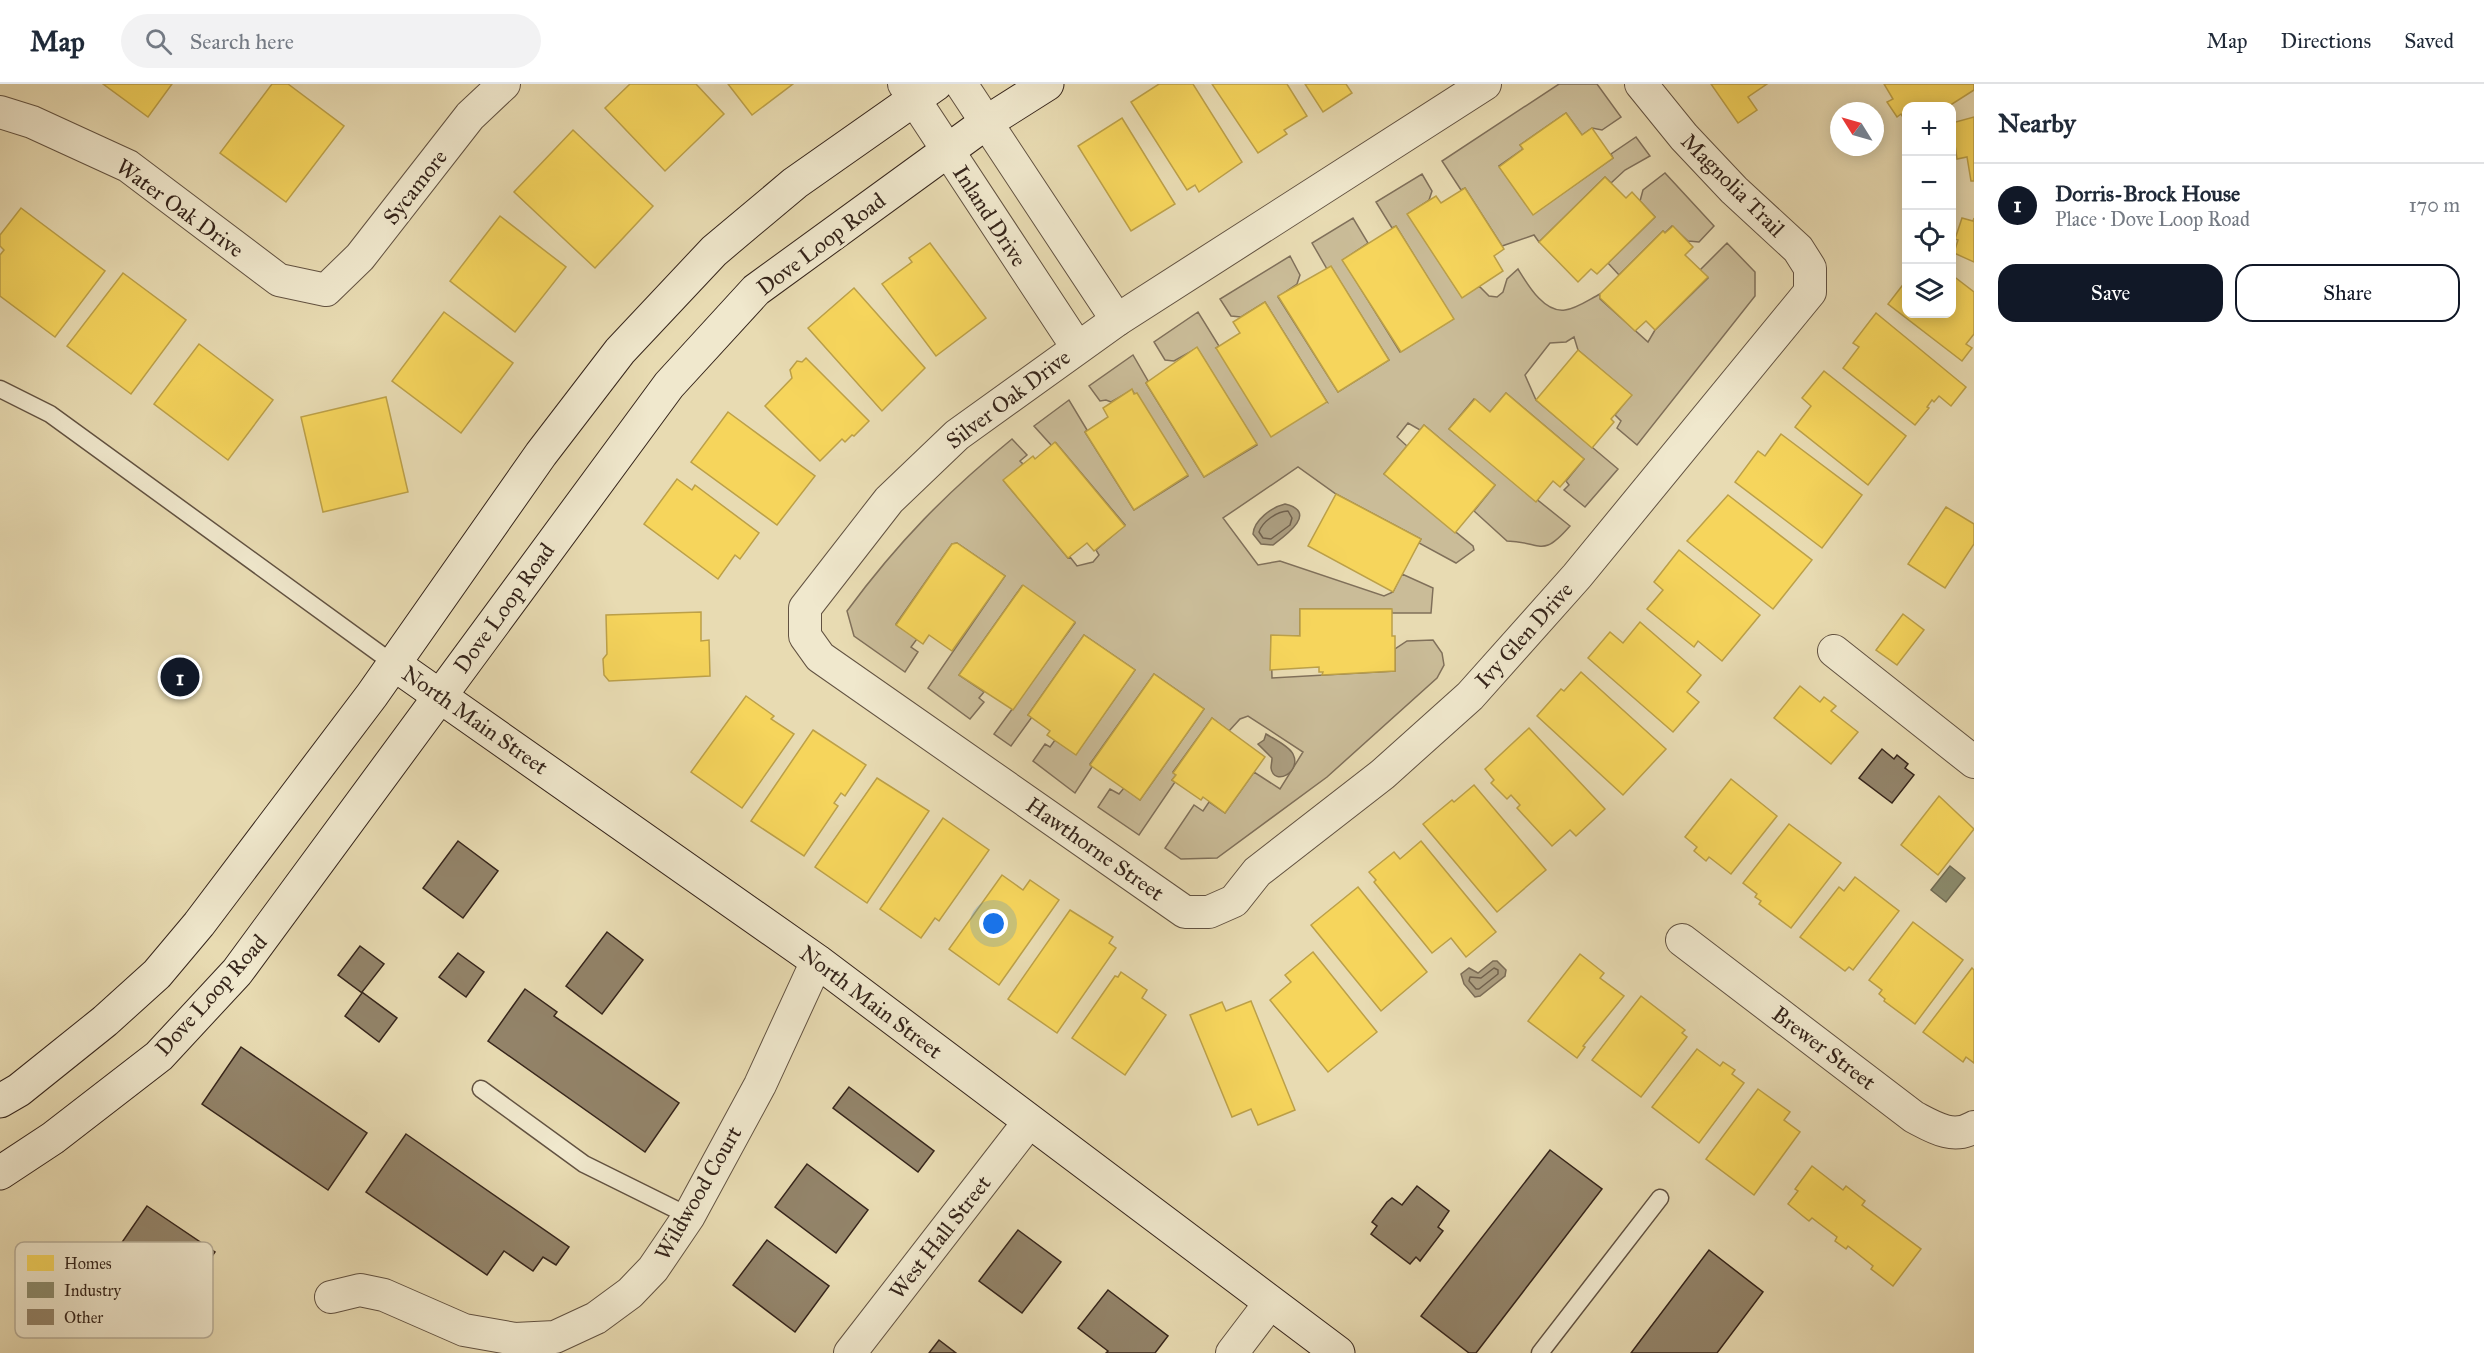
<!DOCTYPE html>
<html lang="en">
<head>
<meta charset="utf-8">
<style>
  body { margin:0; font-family:"IM FELL Great Primer",serif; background:#f2f2f3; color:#1f2937 }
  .controls { position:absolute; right:18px; top:18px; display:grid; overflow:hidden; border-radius:12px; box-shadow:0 3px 15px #0003 }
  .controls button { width:54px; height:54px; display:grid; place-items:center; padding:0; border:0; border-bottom:2px solid #e0e1e3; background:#fff; color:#1f2937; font:30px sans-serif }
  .compass { position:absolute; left:1830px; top:18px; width:54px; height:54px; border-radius:50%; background:#fff; box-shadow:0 3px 15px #0003; rotate:307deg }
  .you { position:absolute; left:994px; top:840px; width:21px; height:21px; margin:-15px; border:4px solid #fff; border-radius:50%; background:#1a73e8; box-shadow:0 0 0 9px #1a73e833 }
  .badge { display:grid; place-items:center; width:39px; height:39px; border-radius:50%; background:#111827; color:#fff; font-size:20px; font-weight:700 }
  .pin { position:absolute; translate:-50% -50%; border:3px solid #fff; box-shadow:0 2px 6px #0006 }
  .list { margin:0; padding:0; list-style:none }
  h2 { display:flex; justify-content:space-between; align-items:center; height:78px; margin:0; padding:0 24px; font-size:26px }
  h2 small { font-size:20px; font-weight:400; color:#747a83 }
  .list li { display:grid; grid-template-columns:39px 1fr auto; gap:18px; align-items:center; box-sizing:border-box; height:84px; padding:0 24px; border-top:2px solid #e0e1e3 }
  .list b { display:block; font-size:22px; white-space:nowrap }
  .list p { margin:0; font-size:20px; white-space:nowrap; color:#747a83 }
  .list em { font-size:20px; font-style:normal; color:#747a83 }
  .actions { display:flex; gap:12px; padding:18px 24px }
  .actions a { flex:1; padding:14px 0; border:2px solid #111827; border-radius:18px; text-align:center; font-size:21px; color:#111827 }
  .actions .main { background:#111827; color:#fff }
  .icon { flex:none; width:33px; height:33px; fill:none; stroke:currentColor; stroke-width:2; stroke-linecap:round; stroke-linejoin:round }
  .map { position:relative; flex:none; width:1974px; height:1269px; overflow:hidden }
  header { display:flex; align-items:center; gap:36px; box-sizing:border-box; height:84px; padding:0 30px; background:#fff; border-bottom:2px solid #e0e1e3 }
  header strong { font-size:28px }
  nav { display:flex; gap:33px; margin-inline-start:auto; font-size:21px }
  .search { width:420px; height:54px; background:#f2f2f3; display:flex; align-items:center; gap:15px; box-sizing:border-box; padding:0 21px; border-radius:33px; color:#747a83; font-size:22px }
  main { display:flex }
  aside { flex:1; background:#fff }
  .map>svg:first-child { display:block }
</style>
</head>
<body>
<header>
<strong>Map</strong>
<div class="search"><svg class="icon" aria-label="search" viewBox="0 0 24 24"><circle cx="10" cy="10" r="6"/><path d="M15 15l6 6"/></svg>Search here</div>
<nav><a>Map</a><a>Directions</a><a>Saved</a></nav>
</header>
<main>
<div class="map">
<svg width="1974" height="1269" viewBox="0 0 1974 1269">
  <rect width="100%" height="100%" fill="#e8dbb2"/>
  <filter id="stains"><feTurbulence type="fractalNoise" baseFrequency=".00333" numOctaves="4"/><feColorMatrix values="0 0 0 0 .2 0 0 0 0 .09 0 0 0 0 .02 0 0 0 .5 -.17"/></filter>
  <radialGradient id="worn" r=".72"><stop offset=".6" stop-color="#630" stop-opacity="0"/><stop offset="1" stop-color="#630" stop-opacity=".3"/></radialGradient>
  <g fill="#cabc98" stroke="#80705a" stroke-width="1.5">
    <polygon points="1559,0 1597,0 1621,33 1602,46 1592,44 1582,51 1566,29 1520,61 1523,65 1499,82 1533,130 1613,74 1611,70 1636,53 1650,72 1625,86 1611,99 1605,93 1539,158 1534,151 1502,162 1465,104 1461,106 1442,77"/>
    <polygon points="1665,89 1714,142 1699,158 1688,157 1672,142 1665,149 1663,147 1619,191 1608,179 1655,133 1640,117 1643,106"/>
    <path d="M 1422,90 L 1432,107 L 1429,116 L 1408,130 L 1462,213 L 1479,202 L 1489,212 L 1497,213 L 1503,208 L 1507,195 L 1518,185 C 1528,201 1544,229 1565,226 C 1576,225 1590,215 1600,210 L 1600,215 L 1648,258 L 1655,246 L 1708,194 L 1700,186 L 1727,159 L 1755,188 L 1755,212 L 1637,361 L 1617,344 L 1621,337 L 1615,331 L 1631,311 L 1578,266 L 1574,253 L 1566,258 L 1550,259 L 1525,291 L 1536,316 L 1618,385 L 1585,423 L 1564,406 L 1569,401 L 1566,397 L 1584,375 L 1506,309 L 1490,328 L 1474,315 L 1449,345 L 1570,442 C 1541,475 1543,458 1507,457 L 1474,427 L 1495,401 L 1424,341 L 1420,346 L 1408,339 L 1397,353 L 1407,362 L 1384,390 L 1473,462 L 1474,466 L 1456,479 L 1419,459 L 1421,455 L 1336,410 L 1298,383 L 1223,434 L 1258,481 L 1280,477 L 1384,512 L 1393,508 L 1402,490 L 1433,504 L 1431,529 L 1392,529 L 1391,525 L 1300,525 L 1300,552 L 1271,552 L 1272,594 L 1395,587 L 1395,565 L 1407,557 L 1433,556 L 1442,569 L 1444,581 L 1437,594 L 1327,693 L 1217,774 L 1181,775 L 1165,764 L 1194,721 L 1203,727 L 1209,718 L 1225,729 L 1254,688 L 1280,705 L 1303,668 L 1248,632 L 1240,635 L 1229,647 L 1212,634 L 1173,688 L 1176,691 L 1172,696 L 1175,698 L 1139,751 L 1098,723 L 1110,705 L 1119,710 L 1124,704 L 1140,716 L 1204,625 L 1154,590 L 1090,680 L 1092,683 L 1075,709 L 1033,677 L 1045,660 L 1050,663 L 1055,656 L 1076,670 L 1135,586 L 1084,551 L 1028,631 L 1032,633 L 1011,662 L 994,650 L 1075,539 L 1022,502 L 959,591 L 984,608 L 979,614 L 984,618 L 970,635 L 928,604 L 1005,492 L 957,459 L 952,460 L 896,540 L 917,555 L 911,563 L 918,568 L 905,588 L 854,552 L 847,527 C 898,458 946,409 1012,355 L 1027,371 L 1020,377 L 1023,380 L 1004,397 L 1068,474 L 1070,473 L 1077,482 L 1093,478 L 1099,471 L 1096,466 L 1125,441 L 1056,359 L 1052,362 L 1034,342 L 1069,316 L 1087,346 L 1085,348 L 1134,426 L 1188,392 L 1132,306 L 1111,318 L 1106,316 L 1100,317 L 1089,302 L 1133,271 L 1148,297 L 1146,299 L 1204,393 L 1257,361 L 1197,264 L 1174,277 L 1165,276 L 1154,258 L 1198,228 L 1219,262 L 1216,264 L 1327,318 L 1265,218 L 1241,233 L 1231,232 L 1220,215 L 1290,172 L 1300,191 L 1297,200 L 1278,213 L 1338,308 L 1389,276 L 1331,183 L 1327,185 L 1312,159 L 1353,134 L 1368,159 L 1343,176 L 1400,268 L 1453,235 L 1396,142 L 1392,144 L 1376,118 Z"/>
  </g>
  <g fill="#ab9d7f" stroke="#7c6d57" stroke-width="1.5">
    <path d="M 1285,420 C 1319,428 1285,452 1273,461 L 1261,460 L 1253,450 C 1254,436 1272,423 1285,420 Z"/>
    <path d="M 1266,650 C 1274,655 1289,662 1293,670 C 1302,688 1274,703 1271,684 C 1271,681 1272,678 1272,674 L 1258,660 L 1264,656 Z"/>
    <polygon points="1493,877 1497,877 1506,886 1505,892 1480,912 1475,913 1464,900 1461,890 1469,884 1478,889"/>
  </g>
  <g fill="#f6d55c" stroke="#bca048" stroke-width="1.5">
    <polygon points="103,0 172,0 148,33"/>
    <polygon points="272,0 288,0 344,42 286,118 220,69"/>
    <polygon points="630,0 696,0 724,30 665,87 605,24"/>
    <polygon points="728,0 793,0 752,31"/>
    <polygon points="1159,0 1193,0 1242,78 1199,108 1195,101 1187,106 1131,18"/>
    <polygon points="1212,0 1287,0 1307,32 1284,46 1287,50 1258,69"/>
    <polygon points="1305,0 1346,0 1352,9 1323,28"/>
    <polygon points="1711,0 1767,0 1748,13 1757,26 1738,39"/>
    <polygon points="1884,0 1974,0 1974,6 1949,22 1906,22 1906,39 1901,30 1897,33 1887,18 1893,15"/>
    <polygon points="1566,29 1582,51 1592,44 1613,74 1533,131 1499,83 1523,65 1520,61"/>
    <polygon points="1974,33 1974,97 1971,97 1967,73 1957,75 1952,39"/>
    <polygon points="1122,34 1175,120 1131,147 1078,62"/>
    <polygon points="573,46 653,122 595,184 514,108"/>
    <polygon points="1605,93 1626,114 1632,108 1655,133 1597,190 1591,185 1578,198 1539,158"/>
    <polygon points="1465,104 1504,165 1494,172 1503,187 1462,214 1407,130 1436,112 1441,119"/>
    <polygon points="21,124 105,187 55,253 0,212 0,171 4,166 0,162 0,151"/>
    <polygon points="500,132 566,183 515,248 450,197"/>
    <polygon points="1962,134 1973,137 1974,134 1974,178 1954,169 1958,156 1955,155"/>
    <polygon points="1396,142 1454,235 1401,268 1342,176"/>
    <polygon points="1673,142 1693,163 1685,171 1708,193 1655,246 1646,237 1635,247 1600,214 1600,210 1663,147 1665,149"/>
    <polygon points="930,159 986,234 936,272 882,200 912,178 909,174"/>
    <polygon points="1331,182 1389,276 1338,308 1278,212"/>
    <polygon points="123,189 186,236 131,310 67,262"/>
    <polygon points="1952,191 1974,208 1974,250 1966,260 1972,264 1962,277 1888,220 1902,202 1904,204 1906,201 1906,230 1952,230"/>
    <polygon points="854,204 925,284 882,327 808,244"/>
    <polygon points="1265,218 1327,318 1271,353 1216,264 1240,249 1233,238"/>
    <polygon points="444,228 513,279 461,349 392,297"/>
    <polygon points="1876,229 1966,303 1951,322 1939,312 1934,318 1932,316 1927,323 1929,324 1915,341 1843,284 1859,263 1853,259"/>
    <polygon points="199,260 273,316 228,376 154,320"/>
    <polygon points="1197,263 1257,360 1204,393 1146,299"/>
    <polygon points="1578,266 1632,311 1611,335 1614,338 1592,364 1536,316"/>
    <polygon points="806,274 869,337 854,352 852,351 845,358 842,355 820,377 765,322 792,294 790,286 797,277 802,278"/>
    <polygon points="1824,287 1906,352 1868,401 1795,343 1811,322 1802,314"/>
    <polygon points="1132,305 1134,310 1137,309 1188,391 1134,426 1085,348 1108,333 1103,324"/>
    <polygon points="1506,309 1584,375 1560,403 1553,397 1536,418 1449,345 1475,315 1490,328"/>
    <polygon points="386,313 408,408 323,428 301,333"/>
    <polygon points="728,328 815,392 777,441 691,378"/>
    <polygon points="1424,341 1495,401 1455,449 1384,390"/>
    <polygon points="1781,350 1862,411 1822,464 1735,398 1758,367 1765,372"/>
    <polygon points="1055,358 1125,442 1094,467 1087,459 1068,474 1003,396 1033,372 1035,375"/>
    <polygon points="677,395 692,406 695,401 759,449 740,475 735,471 718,495 644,440"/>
    <polygon points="1336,410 1421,455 1393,508 1308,462"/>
    <polygon points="1728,411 1812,476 1773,525 1687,457"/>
    <polygon points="1946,423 1974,440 1974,460 1945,504 1908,480"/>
    <polygon points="957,459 1005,492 952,567 929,551 923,560 896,541 952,460"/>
    <polygon points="1679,466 1760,531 1722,577 1698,557 1694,563 1647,525 1663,506 1654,498"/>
    <polygon points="1023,501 1075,538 1013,626 959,591"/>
    <polygon points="1300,525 1392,525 1392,552 1395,552 1395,587 1322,591 1323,588 1319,588 1319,583 1270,586 1271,551 1300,552"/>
    <polygon points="701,528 701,557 709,556 710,592 609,597 604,591 603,575 607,570 606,531"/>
    <polygon points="1903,530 1924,546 1897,581 1876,566"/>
    <polygon points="1640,538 1701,591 1687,608 1699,618 1673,648 1588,574 1610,548 1623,559"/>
    <polygon points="1084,551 1135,586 1076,671 1047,651 1050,647 1028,631"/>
    <polygon points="1581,588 1666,665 1623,711 1537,632 1561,605 1564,607"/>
    <polygon points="1154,590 1204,625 1140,716 1090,681"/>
    <polygon points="1800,602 1820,618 1824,613 1836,622 1831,627 1858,648 1831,680 1774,634"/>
    <polygon points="746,612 774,632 771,635 794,650 742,724 691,688"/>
    <polygon points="1212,634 1265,673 1225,729 1203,713 1201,716 1172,696 1176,691 1173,689"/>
    <polygon points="1529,644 1605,725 1576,752 1570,746 1552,762 1517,724 1520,721 1511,711 1507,715 1491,699 1494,696 1485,685"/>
    <polygon points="813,646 866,681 845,712 841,709 834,719 838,722 804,772 751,737"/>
    <polygon points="877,694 929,727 867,819 815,783"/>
    <polygon points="1731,695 1777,732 1731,790 1709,773 1706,777 1694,767 1697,763 1685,753"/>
    <polygon points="1474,701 1546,786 1497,828 1423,740 1452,716 1454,718"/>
    <polygon points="1939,712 1974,745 1938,791 1901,761"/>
    <polygon points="943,734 989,766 939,837 935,834 921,854 880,825"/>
    <polygon points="1789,740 1841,779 1791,844 1759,820 1761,817 1755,813 1757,810 1743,799"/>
    <polygon points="1421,757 1496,848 1466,873 1451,854 1432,869 1374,798 1376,796 1369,788 1394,768 1400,775"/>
    <polygon points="1002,791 1023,806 1030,796 1059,816 999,901 949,865"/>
    <polygon points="1855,793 1899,827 1853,886 1849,883 1845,887 1800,853 1839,803 1844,807"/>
    <polygon points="1358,803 1427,888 1381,927 1311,841"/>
    <polygon points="1070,826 1113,853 1109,859 1116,864 1057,949 1008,915"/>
    <polygon points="1913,838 1963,876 1915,940 1884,917 1885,915 1879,910 1882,906 1869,896"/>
    <polygon points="1313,868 1377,948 1328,988 1270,916 1291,898 1285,891"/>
    <polygon points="1580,870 1604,889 1600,894 1624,912 1583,962 1585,963 1577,974 1528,937"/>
    <polygon points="1972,884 1974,886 1974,979 1966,973 1963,978 1923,948"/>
    <polygon points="1121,888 1147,906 1142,914 1166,931 1125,991 1072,954 1115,892 1118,893"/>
    <polygon points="1641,912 1685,946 1682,949 1687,953 1641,1013 1592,976"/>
    <polygon points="1251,917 1295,1026 1258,1041 1251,1025 1232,1033 1190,931 1222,918 1226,927"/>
    <polygon points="1697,965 1720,982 1723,978 1735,986 1732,990 1744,999 1699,1059 1652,1023"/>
    <polygon points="1758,1005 1790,1028 1784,1036 1800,1048 1754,1111 1706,1075"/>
    <polygon points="1812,1082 1843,1106 1846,1102 1865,1117 1862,1121 1921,1165 1893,1202 1871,1185 1873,1182 1848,1162 1846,1165 1835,1157 1837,1153 1812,1134 1809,1137 1788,1120 1798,1107 1795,1105"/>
  </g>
  <polygon fill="#8c8c6e" stroke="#726d55" stroke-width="1.5" points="1950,782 1965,794 1946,818 1931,806"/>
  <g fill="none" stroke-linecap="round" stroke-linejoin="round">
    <g stroke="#70614d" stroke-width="1.5">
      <path d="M 1288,427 L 1292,434 L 1290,441 L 1271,455 L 1263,454 L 1259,448 C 1262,438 1277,427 1288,427 Z"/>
      <polygon points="1494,884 1498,886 1498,890 1479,905 1476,905 1469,897 1470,893 1481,894"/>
    </g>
  </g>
  <g fill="#93846a" stroke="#36251b" stroke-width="1.5">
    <polygon points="1882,665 1894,675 1897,671 1908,680 1905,684 1914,691 1892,719 1859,694"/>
    <polygon points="458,757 498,787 463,834 423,804"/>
    <polygon points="607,848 643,876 602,930 566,902"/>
    <polygon points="360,862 384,880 362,908 397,934 379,958 345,932 362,909 338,891"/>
    <polygon points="458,869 484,888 466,913 439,893"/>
    <polygon points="525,905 557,928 554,932 679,1019 645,1068 488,957"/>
    <polygon points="241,963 367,1049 328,1106 202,1020"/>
    <polygon points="849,1003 934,1067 918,1088 833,1024"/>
    <polygon points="406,1050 569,1163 556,1181 543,1173 533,1187 504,1167 487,1191 366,1108"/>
    <polygon points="1550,1066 1602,1105 1476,1269 1469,1269 1421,1232"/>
    <polygon points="807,1080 868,1126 836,1169 775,1123"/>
    <polygon points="1417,1102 1449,1127 1438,1143 1443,1147 1420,1177 1416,1173 1410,1180 1371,1150 1377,1142 1372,1138 1387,1118 1392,1114 1402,1121"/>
    <polygon points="147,1122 215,1168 161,1246 94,1199"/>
    <polygon points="1018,1146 1061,1178 1022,1229 979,1197"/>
    <polygon points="767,1156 829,1202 795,1248 733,1201"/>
    <polygon points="1709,1166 1763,1208 1717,1269 1631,1269"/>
    <polygon points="1108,1206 1168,1252 1155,1269 1106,1269 1108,1267 1078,1244"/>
    <polygon points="939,1256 956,1269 929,1269"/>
  </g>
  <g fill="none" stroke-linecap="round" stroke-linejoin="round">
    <g stroke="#625241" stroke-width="19">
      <g id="lane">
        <polyline points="0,305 50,330 394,580"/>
        <polyline points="481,1005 584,1080 689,1132"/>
        <polyline points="1540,1269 1660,1114"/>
      </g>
    </g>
    <g stroke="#625241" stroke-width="34">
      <g id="street">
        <polyline points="904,0 1077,263"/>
        <polyline points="961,0 1117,236"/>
        <polyline points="1485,0 1117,236 957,351 889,416 805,524 805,552 820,573 1185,828 1209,828 1234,817 1257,788 1383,690 1470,612 1577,492 1810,208 1810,184 1798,165 1734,106 1684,53 1641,0"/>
        <polyline points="0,28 32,38 128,82 279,196 326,206 360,173 470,32 504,0"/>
        <polyline points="1834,567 1974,678"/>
        <path d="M 1682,856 L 1914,1033 C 1933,1043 1953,1056 1974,1043"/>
        <polyline points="331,1213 360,1206 384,1211 464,1246 515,1255 555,1253 596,1234 630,1209 653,1185 689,1132 760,1001 817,877"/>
        <polyline points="850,1269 1029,1038"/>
        <polyline points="1232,1269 1270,1219"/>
      </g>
    </g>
    <g stroke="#36251b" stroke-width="35">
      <g id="secondary">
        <polyline points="394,580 817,877 1338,1269"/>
        <polyline points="0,1017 19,1006 105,937 157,890 199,840 372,611 541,370 620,267 714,167 795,99 936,0"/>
        <polyline points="0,1089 53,1054 159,972 237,888 669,301 756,206 987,38 1047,0"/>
      </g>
    </g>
    <use href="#lane" stroke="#f0e8cd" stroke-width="16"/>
    <use href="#street" stroke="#f0e8cd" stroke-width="32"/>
    <use href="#secondary" stroke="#f0e8cd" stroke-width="33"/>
  </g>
  <g text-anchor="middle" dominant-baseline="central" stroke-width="6" stroke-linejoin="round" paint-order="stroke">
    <g font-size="22" fill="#36251b" stroke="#f0e8cd">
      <text transform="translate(1733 101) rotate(45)">Magnolia Trail</text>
      <text transform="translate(415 103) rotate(-52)">Sycamore</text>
      <text transform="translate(180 124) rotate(36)">Water Oak Drive</text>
      <text transform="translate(990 132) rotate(57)">Inland Drive</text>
      <text transform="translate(821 160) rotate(-37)">Dove Loop Road</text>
      <text transform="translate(1008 315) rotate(-37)">Silver Oak Drive</text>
      <text transform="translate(504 524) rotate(-54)">Dove Loop Road</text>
      <text transform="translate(1524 551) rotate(-48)">Ivy Glen Drive</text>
      <text transform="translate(475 636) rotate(35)">North Main Street</text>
      <text transform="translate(1095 765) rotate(35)">Hawthorne Street</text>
      <text transform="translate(211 911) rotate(-48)">Dove Loop Road</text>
      <text transform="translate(871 918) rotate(37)">North Main Street</text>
      <text transform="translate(1824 964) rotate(37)">Brewer Street</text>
      <text transform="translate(698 1109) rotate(-60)">Wildwood Court</text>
      <text transform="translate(940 1153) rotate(-52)">West Hall Street</text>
    </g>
  </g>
  <rect x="15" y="1158" width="198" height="96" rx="9" fill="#f0e8cd" stroke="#b8ae98" stroke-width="1.5"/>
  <rect x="27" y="1171" width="27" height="16" fill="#f6d55c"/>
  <rect x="27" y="1198" width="27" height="16" fill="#8c8c6e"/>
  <rect x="27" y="1225" width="27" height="16" fill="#93846a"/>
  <g font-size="16" fill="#36251b">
    <text x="64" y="1185">Homes</text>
    <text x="64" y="1212">Industry</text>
    <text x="64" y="1239">Other</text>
  </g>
  <rect width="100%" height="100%" filter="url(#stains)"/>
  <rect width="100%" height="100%" fill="url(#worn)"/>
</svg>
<div class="controls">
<button>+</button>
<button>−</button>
<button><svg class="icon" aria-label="locate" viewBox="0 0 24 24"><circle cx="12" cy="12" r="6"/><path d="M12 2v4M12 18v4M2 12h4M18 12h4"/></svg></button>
<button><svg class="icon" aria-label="layers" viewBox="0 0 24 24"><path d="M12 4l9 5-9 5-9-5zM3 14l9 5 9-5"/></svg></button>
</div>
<svg class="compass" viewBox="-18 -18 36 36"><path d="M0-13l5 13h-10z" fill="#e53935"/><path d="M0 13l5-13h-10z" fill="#747a83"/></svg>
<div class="you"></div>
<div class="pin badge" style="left:180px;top:593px">1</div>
</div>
<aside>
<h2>Nearby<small></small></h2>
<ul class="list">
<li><span class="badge">1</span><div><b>Dorris-Brock House</b><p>Place · Dove Loop Road</p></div><em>170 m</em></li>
</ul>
<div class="actions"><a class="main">Save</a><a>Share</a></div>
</aside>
</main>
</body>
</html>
